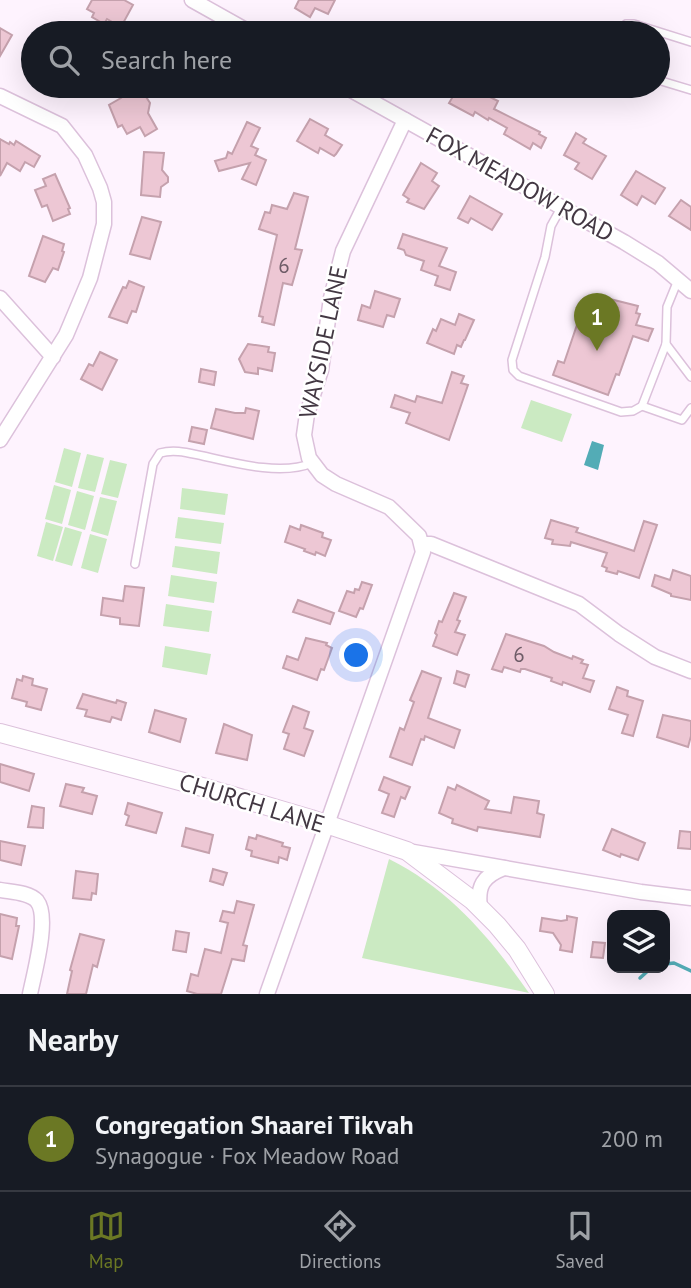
<!DOCTYPE html>
<html lang="en">
<head>
<meta charset="utf-8">
<style>
  body { margin:0; font-family:"PT Sans",sans-serif; background:#242831; color:#f1f3f6 }
  .controls { position:absolute; right:21px; bottom:21px; display:grid; overflow:hidden; border-radius:14px; box-shadow:0 7px 28px #0002 }
  .controls button { width:63px; height:63px; display:grid; place-items:center; padding:0; border:0; border-bottom:2px solid #363941; background:#171b24; color:#f1f3f6; font:35px sans-serif }
  .you { position:absolute; left:357px; top:656px; width:24px; height:24px; margin:-18px; border:5px solid #fff; border-radius:50%; background:#1a73e8; box-shadow:0 0 0 10px #1a73e833 }
  .badge { display:grid; place-items:center; width:46px; height:46px; border-radius:50%; background:#6b7824; color:#fff; font-size:23px; font-weight:700 }
  .pin { position:absolute; translate:-50% -58px; filter:drop-shadow(0 2px 4px #0008) }
  .pin::after { content:''; position:absolute; top:37px; width:24px; height:21px; background:inherit; clip-path:polygon(0 0,100% 0,50% 100%) }
  .list { margin:0; padding:0; list-style:none }
  h2 { display:flex; justify-content:space-between; align-items:center; height:91px; margin:0; padding:0 28px; font-size:30px }
  h2 small { font-size:23px; font-weight:400; color:#9ea1a6 }
  .list li { display:grid; grid-template-columns:46px 1fr auto; gap:21px; align-items:center; box-sizing:border-box; height:105px; padding:0 28px; border-top:2px solid #363941 }
  .list b { display:block; font-size:26px; white-space:nowrap }
  .list p { margin:0; font-size:23px; white-space:nowrap; color:#9ea1a6 }
  .list em { font-size:23px; font-style:normal; color:#9ea1a6 }
  .icon { flex:none; width:38px; height:38px; fill:none; stroke:currentColor; stroke-width:2; stroke-linecap:round; stroke-linejoin:round }
  .map { position:relative; flex:none; width:691px; height:994px; overflow:hidden }
  .search { position:absolute; background:#171b24; box-shadow:0 7px 28px #0002; left:21px; right:21px; top:21px; height:77px; display:flex; align-items:center; gap:18px; box-sizing:border-box; padding:0 24px; border-radius:38px; color:#9ea1a6; font-size:26px }
  .sheet { height:196px; background:#171b24 }
  nav { display:flex; justify-content:space-around; align-items:center; box-sizing:border-box; height:98px; border-top:2px solid #363941; background:#171b24; font-size:19px; color:#9ea1a6 }
  nav a { display:grid; justify-items:center; gap:4px }
  nav .on { color:#6b7824 }
  .map>svg:first-child { display:block }
</style>
</head>
<body>
<div class="map">
<svg width="691" height="994" viewBox="0 0 691 994">
  <rect width="100%" height="100%" fill="#fef3fe"/>
  <g fill="#cbeac2">
    <polygon points="531,400 572,414 562,442 521,428"/>
    <polygon points="64,448 81,453 72,487 55,482"/>
    <polygon points="87,454 104,458 95,492 78,488"/>
    <polygon points="110,460 127,464 118,498 101,494"/>
    <polygon points="54,485 71,490 62,524 45,519"/>
    <polygon points="182,488 228,494 225,515 180,509"/>
    <polygon points="77,491 94,496 85,530 68,525"/>
    <polygon points="100,497 117,501 108,536 91,531"/>
    <polygon points="178,517 224,523 221,544 175,538"/>
    <polygon points="46,522 63,527 53,561 37,556"/>
    <polygon points="65,527 82,532 72,566 55,561"/>
    <polygon points="90,534 107,539 98,573 81,568"/>
    <polygon points="175,546 220,552 217,574 172,567"/>
    <polygon points="171,575 217,582 214,603 168,596"/>
    <polygon points="166,604 212,611 209,632 163,626"/>
    <polygon points="165,646 211,654 207,675 162,667"/>
    <path d="M 389,859 C 451,890 490,938 529,993 L 362,958 Z"/>
  </g>
  <polygon fill="#53acb6" points="592,441 604,445 598,470 584,465"/>
  <g fill="none" stroke-linecap="round" stroke-linejoin="round">
    <g stroke="#53acb6" stroke-width="3.5">
      <polyline points="665,964 674,963 691,971"/>
      <polyline points="640,978 651,968"/>
    </g>
  </g>
  <g fill="#edc7d4" stroke="#c5a1ad" stroke-width="2">
    <polygon points="92,0 124,0 133,5 121,27 107,19 104,24 92,17 94,13 87,9"/>
    <polygon points="299,0 335,0 328,14 315,8 310,17 295,8"/>
    <polygon points="0,28 12,35 0,56"/>
    <polygon points="114,86 139,86 150,103 148,113 157,129 145,136 140,127 127,134 122,125 118,127 109,105 121,98"/>
    <polygon points="458,88 473,96 476,90 498,101 494,109 540,132 539,134 546,138 541,148 533,143 530,149 504,134 507,128 489,118 488,120 475,112 473,116 449,103"/>
    <polygon points="310,119 328,129 325,135 342,145 336,154 334,156 320,148 318,153 297,141"/>
    <polygon points="247,122 260,128 251,146 258,149 255,155 266,160 256,185 242,179 250,163 219,171 215,161 226,158 228,152 232,154"/>
    <polygon points="576,133 586,139 583,143 606,156 592,179 575,169 579,163 564,155"/>
    <polygon points="0,139 9,144 10,142 14,145 16,141 40,156 34,167 25,162 20,171 7,163 0,176"/>
    <polygon points="144,152 164,153 162,170 168,177 168,182 161,187 160,197 141,195"/>
    <polygon points="421,163 437,173 432,181 439,186 424,209 407,202 409,199 403,195"/>
    <polygon points="636,171 665,188 655,204 642,196 637,205 621,195"/>
    <polygon points="55,174 70,208 68,209 70,214 53,221 47,205 42,207 35,190 46,186 43,179"/>
    <polygon points="294,193 308,197 295,249 302,250 292,285 283,283 274,325 262,322 263,317 259,316 277,235 259,229 265,212 270,213 272,205 287,209"/>
    <polygon points="470,196 502,214 492,230 471,218 468,223 458,218"/>
    <polygon points="681,200 691,207 691,230 669,216"/>
    <polygon points="142,217 161,222 150,259 130,254"/>
    <polygon points="403,234 447,248 439,266 456,272 450,290 435,285 438,276 421,270 424,261 406,255 404,250 398,248"/>
    <polygon points="43,236 64,244 62,251 64,252 58,270 53,268 45,282 29,276"/>
    <polygon points="129,281 144,287 136,312 132,311 127,323 109,317 123,287 126,288"/>
    <polygon points="375,291 400,299 394,317 387,315 383,327 358,320 362,305 370,308"/>
    <polygon points="592,296 604,305 606,298 638,306 636,313 640,314 636,325 653,329 648,341 633,336 619,375 616,374 608,395 553,375 558,361 564,363 582,310 583,299"/>
    <polygon points="459,314 474,320 465,340 464,340 461,347 457,345 454,354 427,343 433,329 436,331 441,319 455,325"/>
    <polygon points="248,344 269,347 268,352 275,353 272,371 258,368 258,374 245,372 239,359"/>
    <polygon points="100,352 117,360 102,390 81,379 89,364 93,366"/>
    <polygon points="201,369 216,372 214,385 199,382"/>
    <polygon points="452,372 464,376 461,383 468,385 449,440 406,423 410,413 391,407 395,395 415,402 417,396 442,403"/>
    <polygon points="246,408 259,411 253,439 211,428 216,409 235,413 245,413"/>
    <polygon points="192,427 207,430 204,444 189,441"/>
    <polygon points="551,520 578,528 576,532 634,551 644,521 657,525 639,578 618,571 617,574 606,571 607,568 602,566 607,553 571,542 570,546 552,544 553,540 545,538"/>
    <polygon points="301,525 323,533 322,537 331,540 325,556 316,552 315,555 304,551 305,549 285,542 290,526 300,530"/>
    <polygon points="673,570 691,576 691,600 671,596 671,594 652,586 655,575 670,580"/>
    <polygon points="362,582 372,585 363,609 360,608 356,617 339,611 347,591 354,593 355,589 359,590"/>
    <polygon points="125,586 144,588 139,626 120,624 120,618 101,615 103,598 123,601"/>
    <polygon points="454,593 466,597 457,620 460,621 455,632 465,635 457,655 433,646 437,635 435,633 439,621 442,622"/>
    <polygon points="298,600 334,613 330,624 293,612"/>
    <polygon points="506,634 544,646 554,652 572,659 573,656 583,660 581,663 588,665 583,678 594,681 590,692 563,682 562,685 551,681 552,678 525,669 521,669 520,672 504,667 502,672 492,669"/>
    <polygon points="306,638 327,643 326,645 332,648 324,670 321,669 317,680 283,668 287,656 298,660"/>
    <polygon points="422,671 441,678 428,718 460,730 454,748 425,736 424,740 421,739 412,765 390,757 400,728 404,730 414,702 410,700"/>
    <polygon points="457,671 469,675 465,687 454,683"/>
    <polygon points="23,676 33,679 32,685 47,689 41,710 26,706 27,702 12,698 17,679 22,681"/>
    <polygon points="617,687 628,691 627,696 643,701 633,736 622,733 628,715 609,709"/>
    <polygon points="83,694 116,703 117,700 126,703 121,720 112,717 110,722 85,716 87,710 77,708"/>
    <polygon points="293,706 309,712 304,728 313,731 304,756 284,749 289,734 283,732"/>
    <polygon points="155,710 186,719 180,742 149,732"/>
    <polygon points="663,715 691,721 691,736 688,747 657,737"/>
    <polygon points="224,724 252,735 247,760 216,753"/>
    <polygon points="0,764 34,774 29,791 0,782"/>
    <polygon points="384,777 410,787 405,799 401,797 394,817 382,813 389,794 379,790"/>
    <polygon points="66,784 84,788 82,792 97,796 92,814 60,806"/>
    <polygon points="457,785 489,801 485,809 511,813 514,797 539,801 537,813 544,815 540,837 478,827 477,831 452,823 453,819 439,813 448,787 455,790"/>
    <polygon points="128,803 162,813 156,833 126,825 129,816 125,814"/>
    <polygon points="32,806 44,808 43,828 28,827"/>
    <polygon points="186,828 213,835 209,853 182,846"/>
    <polygon points="612,829 645,843 638,860 621,854 620,857 603,850"/>
    <polygon points="680,831 691,832 691,849 678,848"/>
    <polygon points="257,835 283,843 282,846 290,848 287,860 279,857 278,863 251,856 252,851 246,849 249,837 256,839"/>
    <polygon points="0,841 25,846 21,865 0,860"/>
    <polygon points="213,869 227,873 223,885 210,881"/>
    <polygon points="76,871 98,874 96,894 92,893 91,900 73,898"/>
    <polygon points="237,901 254,905 243,945 247,946 244,961 232,959 221,994 197,994 187,991 191,974 198,976 205,949 221,953 228,923 220,921 223,911 234,913"/>
    <polygon points="0,914 17,918 16,926 19,926 12,959 0,956"/>
    <polygon points="567,916 577,918 572,952 560,950 561,945 553,933 540,931 542,918 561,921 567,920"/>
    <polygon points="176,931 189,933 186,952 173,950"/>
    <polygon points="80,934 104,940 97,967 93,965 86,994 67,994 72,971 70,970"/>
    <polygon points="593,942 605,943 603,958 591,957"/>
  </g>
  <g fill="none" stroke-linecap="round" stroke-linejoin="round">
    <g stroke="#dcc1db" stroke-width="10">
      <g id="service">
        <polyline points="617,33 626,24 634,24 691,42"/>
        <polyline points="658,80 691,90"/>
        <polyline points="561,208 551,226 545,257 512,360 513,370 519,376 621,412 633,411 642,406"/>
        <polyline points="678,280 667,307 666,344 642,406 682,420 691,408"/>
        <polyline points="666,344 691,377"/>
        <path d="M 135,564 L 153,464 L 160,453 C 175,449 188,453 203,456 C 234,463 282,476 312,463"/>
      </g>
    </g>
    <g stroke="#dcc1db" stroke-width="17">
      <g id="minor">
        <polyline points="192,0 251,33"/>
        <polyline points="344,86 624,242 658,263 691,291"/>
        <polyline points="0,96 62,126 85,155 100,188 104,202 104,224 90,278 66,335 0,440"/>
        <polyline points="0,298 53,357"/>
        <polyline points="422,544 431,544 579,604 619,634 655,657 691,671"/>
        <polyline points="408,851 641,892 691,898"/>
        <path d="M 0,890 C 11,892 29,892 37,901 C 50,917 34,974 30,994"/>
        <path d="M 480,908 C 477,886 483,876 504,868"/>
        <polyline points="267,994 423,552 419,536 389,507 336,484 322,475 309,458 304,435 307,414 321,370 331,298 343,251 405,120"/>
      </g>
    </g>
    <g stroke="#dcc1db" stroke-width="20">
      <polyline id="tertiary" points="0,733 206,788 311,819 407,851 472,900 497,925 517,949 545,994"/>
    </g>
    <use href="#service" stroke="#fff" stroke-width="7"/>
    <use href="#minor" stroke="#fff" stroke-width="14"/>
    <use href="#tertiary" stroke="#fff" stroke-width="18"/>
  </g>
  <g text-anchor="middle" dominant-baseline="central" stroke-width="5" stroke-linejoin="round" paint-order="stroke">
    <g font-size="21" fill="#6e5c67">
      <text x="284" y="265">6</text>
      <text x="519" y="654">6</text>
    </g>
    <g font-size="24" fill="#433843" stroke="#fff">
      <text transform="translate(520 184) rotate(29)">FOX MEADOW ROAD</text>
      <text transform="translate(323 342) rotate(-78)">WAYSIDE LANE</text>
      <text transform="translate(252 803) rotate(17)">CHURCH LANE</text>
    </g>
  </g>
</svg>
<div class="controls">
<button><svg class="icon" aria-label="layers" viewBox="0 0 24 24"><path d="M12 4l9 5-9 5-9-5zM3 14l9 5 9-5"/></svg></button>
</div>
<div class="you"></div>
<div class="pin badge" style="left:597px;top:351px">1</div>
<div class="search"><svg class="icon" aria-label="search" viewBox="0 0 24 24"><circle cx="10" cy="10" r="6"/><path d="M15 15l6 6"/></svg>Search here</div>
</div>
<section class="sheet">
<h2>Nearby<small></small></h2>
<ul class="list">
<li><span class="badge">1</span><div><b>Congregation Shaarei Tikvah</b><p>Synagogue · Fox Meadow Road</p></div><em>200 m</em></li>
</ul>
</section>
<nav>
<a class="on"><svg class="icon" aria-label="map" viewBox="0 0 24 24"><path d="M3 6l6-2 6 2 6-2v14l-6 2-6-2-6 2zM9 4v14M15 6v14"/></svg>Map</a>
<a><svg class="icon" aria-label="directions" viewBox="0 0 24 24"><path d="M12 3l9 9-9 9-9-9zM9 14v-3h6M13 9l2 2-2 2"/></svg>Directions</a>
<a><svg class="icon" aria-label="saved" viewBox="0 0 24 24"><path d="M7 4h10v16l-5-4-5 4z"/></svg>Saved</a>
</nav>
</body>
</html>
